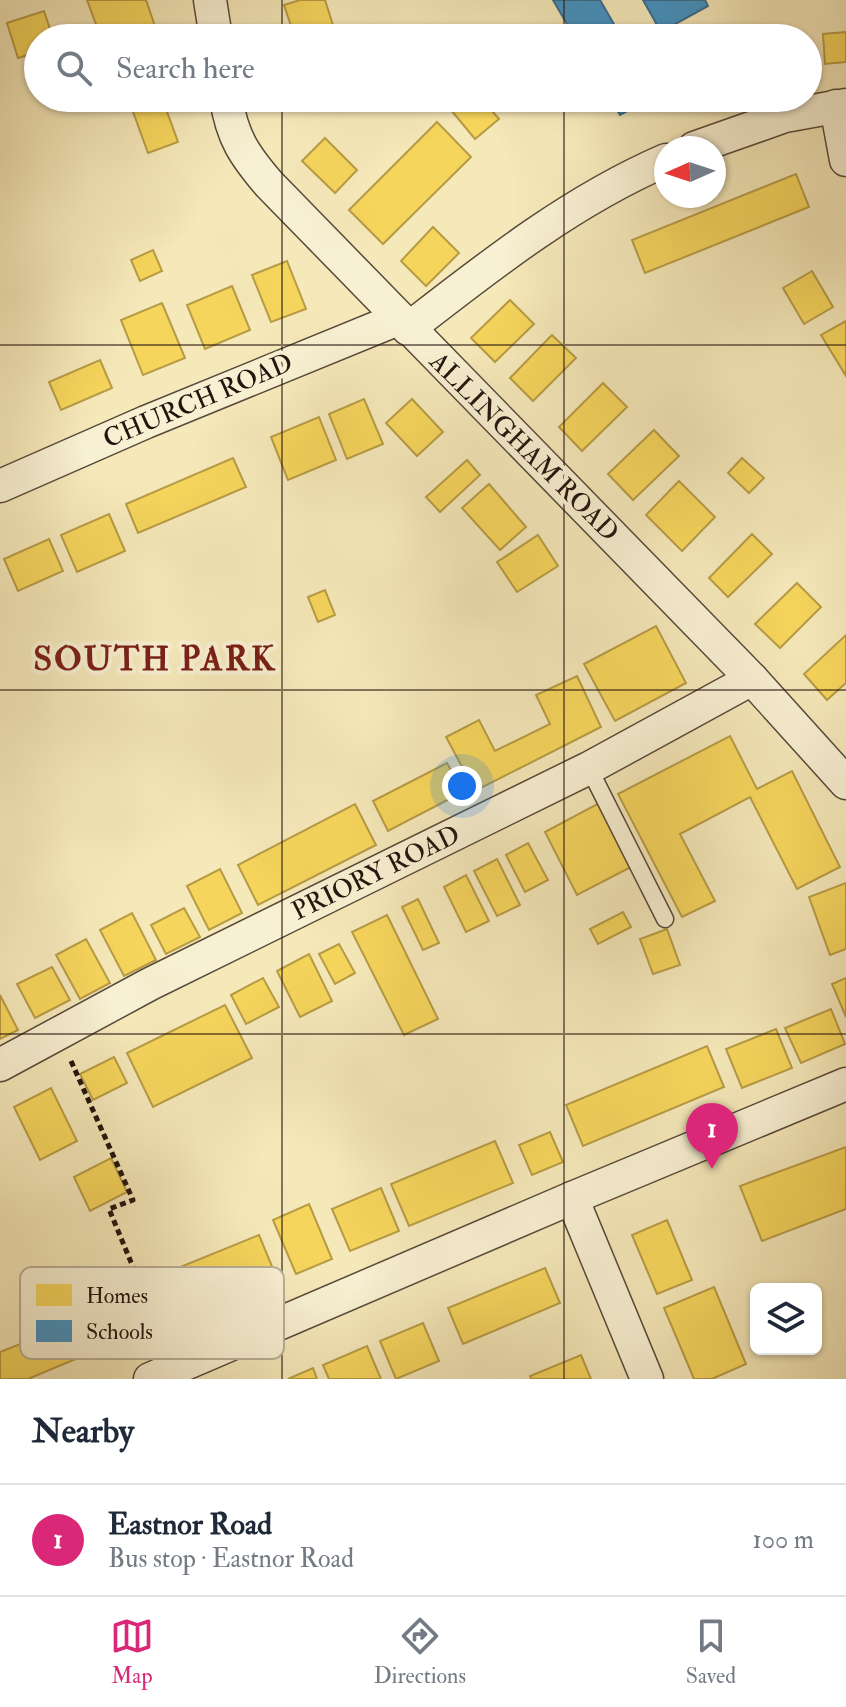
<!DOCTYPE html>
<html lang="en">
<head>
<meta charset="utf-8">
<style>
  body { margin:0; font-family:"IM FELL Double Pica",serif; background:#f2f2f3; color:#1f2937 }
  .controls { position:absolute; right:24px; bottom:24px; display:grid; overflow:hidden; border-radius:12px; box-shadow:0 2px 6px #0004 }
  .controls button { width:72px; height:72px; display:grid; place-items:center; padding:0; border:0; border-bottom:2px solid #e0e1e3; background:#fff; color:#1f2937; font:40px sans-serif }
  .compass { position:absolute; left:654px; top:136px; width:72px; height:72px; border-radius:50%; background:#fff; box-shadow:0 2px 6px #0004; rotate:267deg }
  .you { position:absolute; left:462px; top:786px; width:28px; height:28px; margin:-20px; border:6px solid #fff; border-radius:50%; background:#1a73e8; box-shadow:0 0 0 12px #1a73e833 }
  .badge { display:grid; place-items:center; width:52px; height:52px; border-radius:50%; background:#db2777; color:#fff; font-size:26px; font-weight:700 }
  .pin { position:absolute; translate:-50% -66px; filter:drop-shadow(0 2px 4px #0008) }
  .pin::after { content:''; position:absolute; top:42px; width:28px; height:24px; background:inherit; clip-path:polygon(0 0,100% 0,50% 100%) }
  .list { margin:0; padding:0; list-style:none }
  h2 { display:flex; justify-content:space-between; align-items:center; height:104px; margin:0; padding:0 32px; font-size:34px }
  h2 small { font-size:26px; font-weight:400; color:#747a83 }
  .list li { display:grid; grid-template-columns:52px 1fr auto; gap:24px; align-items:center; box-sizing:border-box; height:112px; padding:0 32px; border-top:2px solid #e0e1e3 }
  .list b { display:block; font-size:30px; white-space:nowrap }
  .list p { margin:0; font-size:26px; white-space:nowrap; color:#747a83 }
  .list em { font-size:26px; font-style:normal; color:#747a83 }
  .icon { flex:none; width:44px; height:44px; fill:none; stroke:currentColor; stroke-width:2; stroke-linecap:round; stroke-linejoin:round }
  .map { position:relative; flex:none; width:846px; height:1379px; overflow:hidden }
  .search { position:absolute; background:#fff; box-shadow:0 2px 6px #0004; left:24px; right:24px; top:24px; height:88px; display:flex; align-items:center; gap:20px; box-sizing:border-box; padding:0 28px; border-radius:44px; color:#747a83; font-size:30px }
  .sheet { height:216px; background:#fff }
  nav { display:flex; justify-content:space-around; align-items:center; box-sizing:border-box; height:112px; border-top:2px solid #e0e1e3; background:#fff; font-size:22px; color:#747a83 }
  nav a { display:grid; justify-items:center; gap:4px }
  nav .on { color:#db2777 }
  .map>svg:first-child { display:block }
</style>
</head>
<body>
<div class="map">
<svg width="846" height="1379" viewBox="0 0 846 1379">
  <rect width="100%" height="100%" fill="#f5e8b9"/>
  <filter id="stains"><feTurbulence type="fractalNoise" baseFrequency=".0025" numOctaves="4"/><feColorMatrix values="0 0 0 0 .2 0 0 0 0 .09 0 0 0 0 .02 0 0 0 .5 -.17"/></filter>
  <radialGradient id="worn" r=".72"><stop offset=".6" stop-color="#630" stop-opacity="0"/><stop offset="1" stop-color="#630" stop-opacity=".3"/></radialGradient>
  <g fill="#f6d55c" stroke="#b79b45" stroke-width="2">
    <polygon points="87,0 146,0 156,29 129,38 101,38"/>
    <polygon points="300,0 325,0 337,38 295,38 284,5"/>
    <polygon points="44,11 53,38 38,38 38,52 18,58 7,23"/>
    <polygon points="846,32 846,62 825,64 823,34"/>
    <polygon points="128,98 162,98 178,142 148,153"/>
    <polygon points="465,98 481,98 499,119 475,139 451,110"/>
    <polygon points="437,122 471,157 383,244 349,210"/>
    <polygon points="325,138 357,170 335,193 302,161"/>
    <polygon points="796,174 809,207 645,273 632,240"/>
    <polygon points="433,227 459,253 426,286 401,261"/>
    <polygon points="153,250 162,271 140,281 131,260"/>
    <polygon points="287,261 306,309 271,322 252,275"/>
    <polygon points="812,271 833,307 804,324 783,288"/>
    <polygon points="232,286 250,330 205,349 187,305"/>
    <polygon points="510,300 534,324 495,362 471,338"/>
    <polygon points="162,303 185,358 143,375 121,320"/>
    <polygon points="846,321 846,376 821,335"/>
    <polygon points="552,335 576,358 533,401 510,378"/>
    <polygon points="100,360 112,388 61,410 49,382"/>
    <polygon points="603,383 627,407 582,451 559,427"/>
    <polygon points="364,399 383,444 347,459 329,414"/>
    <polygon points="412,399 443,432 417,456 386,423"/>
    <polygon points="319,417 336,460 288,480 271,437"/>
    <polygon points="654,430 679,456 633,500 608,474"/>
    <polygon points="233,458 246,487 138,533 126,504"/>
    <polygon points="742,458 764,478 749,493 728,473"/>
    <polygon points="467,460 480,475 440,512 426,497"/>
    <polygon points="679,481 715,517 682,551 646,515"/>
    <polygon points="489,484 526,527 500,550 462,508"/>
    <polygon points="109,514 125,551 77,572 61,535"/>
    <polygon points="752,534 772,554 728,597 709,578"/>
    <polygon points="538,535 558,566 517,592 497,562"/>
    <polygon points="49,539 63,571 18,591 4,559"/>
    <polygon points="797,583 821,607 780,648 755,624"/>
    <polygon points="325,590 335,615 318,622 308,597"/>
    <polygon points="656,626 686,683 615,721 584,664"/>
    <polygon points="846,635 846,683 827,700 804,674"/>
    <polygon points="577,676 601,727 475,791 446,737 479,720 495,751 550,724 536,695"/>
    <polygon points="730,736 757,789 792,771 840,867 797,889 750,797 680,834 715,901 682,917 618,794"/>
    <polygon points="447,763 463,792 388,831 373,801"/>
    <polygon points="601,802 633,866 577,895 545,832"/>
    <polygon points="355,804 376,845 258,905 238,865"/>
    <polygon points="528,843 548,880 525,892 506,855"/>
    <polygon points="497,859 520,905 497,916 474,871"/>
    <polygon points="220,869 242,913 209,930 187,886"/>
    <polygon points="466,875 489,921 466,932 444,887"/>
    <polygon points="846,883 846,949 830,955 809,897"/>
    <polygon points="418,899 439,943 423,950 402,907"/>
    <polygon points="184,908 200,937 166,954 151,925"/>
    <polygon points="623,912 631,927 598,944 590,929"/>
    <polygon points="132,913 156,960 124,976 100,930"/>
    <polygon points="387,915 438,1019 404,1035 352,932"/>
    <polygon points="667,929 680,965 653,974 640,939"/>
    <polygon points="86,939 110,983 80,999 56,955"/>
    <polygon points="339,944 355,973 335,984 319,954"/>
    <polygon points="309,954 332,1001 300,1017 277,971"/>
    <polygon points="52,967 70,1000 35,1018 17,984"/>
    <polygon points="263,978 279,1007 246,1024 231,995"/>
    <polygon points="846,978 846,1017 832,984"/>
    <polygon points="0,995 18,1030 0,1039"/>
    <polygon points="225,1005 252,1058 153,1107 127,1053"/>
    <polygon points="831,1009 845,1044 801,1063 785,1028"/>
    <polygon points="776,1029 792,1068 742,1088 726,1049"/>
    <polygon points="707,1046 724,1087 583,1146 566,1105"/>
    <polygon points="114,1057 127,1083 93,1100 80,1074"/>
    <polygon points="51,1088 77,1141 40,1160 14,1107"/>
    <polygon points="550,1132 563,1162 532,1175 519,1145"/>
    <polygon points="495,1141 513,1183 409,1226 391,1184"/>
    <polygon points="846,1147 846,1209 762,1241 740,1186"/>
    <polygon points="111,1158 127,1192 90,1211 74,1177"/>
    <polygon points="381,1188 399,1231 350,1251 332,1209"/>
    <polygon points="309,1204 332,1259 296,1274 273,1220"/>
    <polygon points="667,1220 692,1280 657,1294 632,1235"/>
    <polygon points="259,1235 278,1281 165,1329 146,1281"/>
    <polygon points="545,1268 560,1303 463,1344 448,1308"/>
    <polygon points="714,1287 746,1364 712,1379 694,1379 664,1308"/>
    <polygon points="423,1323 439,1361 396,1379 380,1341"/>
    <polygon points="70,1324 83,1356 28,1379 0,1379 0,1352"/>
    <polygon points="367,1346 381,1379 329,1379 323,1365"/>
    <polygon points="581,1355 591,1379 531,1379 530,1376"/>
    <polygon points="313,1368 317,1379 288,1379"/>
  </g>
  <g fill="#4393c3" stroke="#3a6d8d" stroke-width="2">
    <polygon points="553,0 600,0 622,38 575,38"/>
    <polygon points="643,0 705,0 708,6 661,32"/>
    <polygon points="610,98 651,98 620,115"/>
  </g>
  <g fill="none" stroke-linecap="round" stroke-linejoin="round">
    <g stroke="#584939" stroke-width="19">
      <polyline id="service" points="589,768 665,919"/>
    </g>
    <g stroke="#584939" stroke-width="35">
      <g id="minor">
        <polyline points="210,0 216,38"/>
        <path d="M 226,98 C 232,137 244,155 269,184 L 752,679 L 846,783"/>
        <polyline points="836,106 846,160"/>
        <polyline points="694,148 785,116 846,105"/>
        <path d="M 408,329 C 489,266 571,201 666,160"/>
        <polyline points="0,486 146,422 398,319"/>
        <polyline points="0,1065 150,984 589,768 752,679"/>
        <polyline points="572,1198 647,1379"/>
        <polyline points="150,1379 572,1198 846,1084"/>
      </g>
    </g>
    <polyline stroke="#24140e" stroke-width="5" stroke-dasharray="6 4" stroke-linecap="butt" points="71,1061 133,1200 109,1209 164,1342"/>
    <use href="#service" stroke="#f8f0d2" stroke-width="16"/>
    <use href="#minor" stroke="#f8f0d2" stroke-width="32"/>
  </g>
  <path fill="none" stroke="#24140e" stroke-width="2" stroke-opacity="0.55" d="M 282,0 L 282,38M 564,0 L 564,38M 282,98 L 282,1379M 564,98 L 564,1379M 0,345 L 846,345M 0,690 L 846,690M 0,1034 L 846,1034"/>
  <g text-anchor="middle" dominant-baseline="central" stroke-width="8" stroke-linejoin="round" paint-order="stroke">
    <g font-size="26" fill="#24140e" stroke="#f8f0d2">
      <text transform="translate(198 401) rotate(-23)">CHURCH ROAD</text>
      <text transform="translate(524 447) rotate(45)">ALLINGHAM ROAD</text>
      <text transform="translate(376 873) rotate(-26)">PRIORY ROAD</text>
    </g>
    <g font-size="34" font-weight="bold" letter-spacing="2" fill="#7a1f14" stroke="#f8f0d2">
      <text x="155" y="659">SOUTH PARK</text>
    </g>
  </g>
  <rect x="20" y="1267" width="264" height="92" rx="12" fill="#f8f0d2" stroke="#b8ae97" stroke-width="2"/>
  <rect x="36" y="1284" width="36" height="22" fill="#f6d55c"/>
  <rect x="36" y="1320" width="36" height="22" fill="#4393c3"/>
  <g font-size="22" fill="#24140e">
    <text x="86" y="1303">Homes</text>
    <text x="86" y="1339">Schools</text>
  </g>
  <rect width="100%" height="100%" filter="url(#stains)"/>
  <rect width="100%" height="100%" fill="url(#worn)"/>
</svg>
<div class="controls">
<button><svg class="icon" aria-label="layers" viewBox="0 0 24 24"><path d="M12 4l9 5-9 5-9-5zM3 14l9 5 9-5"/></svg></button>
</div>
<svg class="compass" viewBox="-18 -18 36 36"><path d="M0-13l5 13h-10z" fill="#e53935"/><path d="M0 13l5-13h-10z" fill="#747a83"/></svg>
<div class="you"></div>
<div class="pin badge" style="left:712px;top:1169px">1</div>
<div class="search"><svg class="icon" aria-label="search" viewBox="0 0 24 24"><circle cx="10" cy="10" r="6"/><path d="M15 15l6 6"/></svg>Search here</div>
</div>
<section class="sheet">
<h2>Nearby<small></small></h2>
<ul class="list">
<li><span class="badge">1</span><div><b>Eastnor Road</b><p>Bus stop · Eastnor Road</p></div><em>100 m</em></li>
</ul>
</section>
<nav>
<a class="on"><svg class="icon" aria-label="map" viewBox="0 0 24 24"><path d="M3 6l6-2 6 2 6-2v14l-6 2-6-2-6 2zM9 4v14M15 6v14"/></svg>Map</a>
<a><svg class="icon" aria-label="directions" viewBox="0 0 24 24"><path d="M12 3l9 9-9 9-9-9zM9 14v-3h6M13 9l2 2-2 2"/></svg>Directions</a>
<a><svg class="icon" aria-label="saved" viewBox="0 0 24 24"><path d="M7 4h10v16l-5-4-5 4z"/></svg>Saved</a>
</nav>
</body>
</html>
